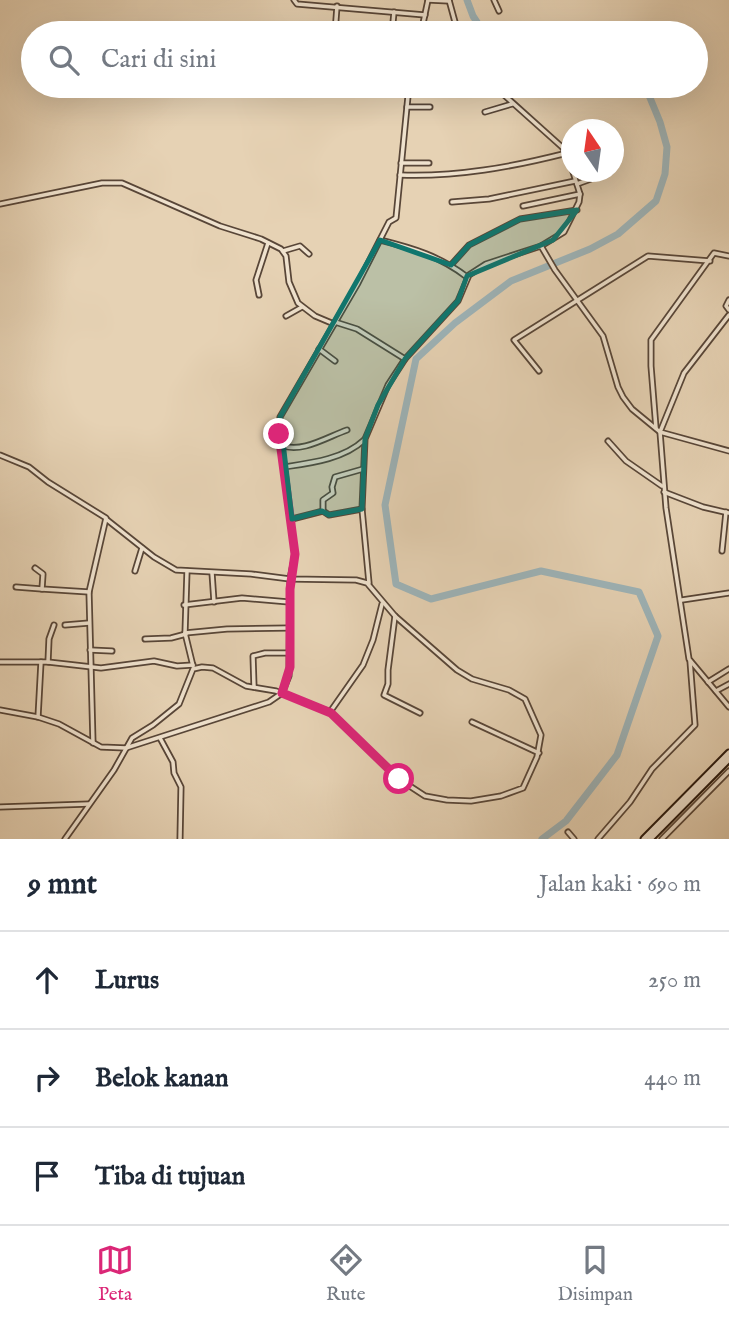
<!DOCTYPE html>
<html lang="id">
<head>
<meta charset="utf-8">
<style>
  body { margin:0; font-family:"IM FELL English",serif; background:#f6f6f7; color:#1f2937 }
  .compass { position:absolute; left:561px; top:119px; width:63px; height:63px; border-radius:50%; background:#fff; box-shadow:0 7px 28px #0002; rotate:347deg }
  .stop { position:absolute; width:21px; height:21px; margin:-16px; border:5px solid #db2777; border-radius:50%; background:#fff }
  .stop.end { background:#db2777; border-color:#fff; box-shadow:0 2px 7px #0008 }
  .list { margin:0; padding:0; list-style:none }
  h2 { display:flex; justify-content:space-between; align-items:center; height:91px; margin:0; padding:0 28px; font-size:30px }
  h2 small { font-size:23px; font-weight:400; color:#747a83 }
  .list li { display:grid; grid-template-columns:46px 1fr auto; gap:21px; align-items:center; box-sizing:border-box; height:98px; padding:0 28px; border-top:2px solid #e0e1e3 }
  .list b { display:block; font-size:26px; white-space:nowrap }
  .list em { font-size:23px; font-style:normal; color:#747a83 }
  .icon { flex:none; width:38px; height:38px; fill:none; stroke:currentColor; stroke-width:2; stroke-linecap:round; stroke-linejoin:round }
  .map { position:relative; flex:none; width:729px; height:839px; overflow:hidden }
  .search { position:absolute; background:#fff; box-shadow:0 7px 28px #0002; left:21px; right:21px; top:21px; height:77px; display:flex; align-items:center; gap:18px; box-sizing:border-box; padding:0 24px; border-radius:38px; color:#747a83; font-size:26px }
  .sheet { height:385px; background:#fff }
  nav { display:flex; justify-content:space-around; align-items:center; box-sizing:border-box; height:98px; border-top:2px solid #e0e1e3; background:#fff; font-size:19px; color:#747a83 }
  nav a { display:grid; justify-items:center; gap:4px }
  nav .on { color:#db2777 }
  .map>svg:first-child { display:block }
</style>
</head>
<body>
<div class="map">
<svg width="729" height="839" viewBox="0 0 729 839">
  <rect width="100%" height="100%" fill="#e6d2b4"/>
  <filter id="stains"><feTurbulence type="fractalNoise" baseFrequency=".00286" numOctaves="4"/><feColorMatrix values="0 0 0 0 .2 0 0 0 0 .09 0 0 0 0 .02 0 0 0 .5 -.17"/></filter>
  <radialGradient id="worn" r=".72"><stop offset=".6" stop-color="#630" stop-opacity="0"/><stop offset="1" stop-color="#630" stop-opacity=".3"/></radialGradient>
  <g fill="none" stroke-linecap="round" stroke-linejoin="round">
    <g stroke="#9db4b9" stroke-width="7">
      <polyline points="467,0 473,16 484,33"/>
      <polyline points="542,839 566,821 617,755 658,636 639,592 541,571 431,599 396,584 385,505 416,359 455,323 511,281 590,249 618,234 656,201 665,174 667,147 660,122 648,93 637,86"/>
    </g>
    <g stroke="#584638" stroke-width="7">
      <g id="minor">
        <polyline points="294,0 297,4 425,15"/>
        <polyline points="428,0 449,1"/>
        <polyline points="449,0 458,33"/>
        <polyline points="494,0 499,11"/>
        <polyline points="335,33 337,6"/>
        <polyline points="392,33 394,12"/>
        <polyline points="421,33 428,0"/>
        <polyline points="494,86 562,147 567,153 572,168"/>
        <polyline points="407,107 430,107"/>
        <polyline points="485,112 512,104"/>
        <polyline points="401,163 429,163"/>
        <path d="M 400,175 C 457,177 512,167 567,153"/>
        <polyline points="577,184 610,172"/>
        <polyline points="452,202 489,199 575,181"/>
        <polyline points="0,204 102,183 122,183 220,226 261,239 281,249 286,256 289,282 298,303 315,316 334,324"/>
        <polyline points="523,206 580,194"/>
        <path d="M 380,240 C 412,248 440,256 467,277"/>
        <polyline points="541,246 555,270 603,336 618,387 623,397 632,409 660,432 666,508 689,659 729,707"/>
        <polyline points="283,251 300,246 309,254"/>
        <polyline points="451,265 469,245 520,219 577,210"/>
        <polyline points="259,295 256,280 268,243"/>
        <polyline points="729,300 726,306 729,310"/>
        <polyline points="729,315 684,373 660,432 729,451"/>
        <polyline points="286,316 302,307"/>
        <polyline points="335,322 357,329 405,359"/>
        <polyline points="319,349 335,361"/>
        <polyline points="539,371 514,340 648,256 710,261"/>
        <polyline points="656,428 651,366 651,340 714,253 729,256"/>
        <polyline points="608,441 626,461 662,486"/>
        <path d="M 281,445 C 301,454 327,437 347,430"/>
        <polyline points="0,455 29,467 48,482 106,518 89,592 93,743"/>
        <path d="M 284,467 C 311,463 344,459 364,440"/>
        <polyline points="664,492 703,507 729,513"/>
        <polyline points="323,511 329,515 362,509"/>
        <polyline points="292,519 323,511 323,500 333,493 332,487 335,477 363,469"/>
        <polyline points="722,551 726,512"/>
        <polyline points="35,568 43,574 42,589 89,592"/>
        <polyline points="135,571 142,548"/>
        <polyline points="187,571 185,633 193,666"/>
        <polyline points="212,573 214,602"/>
        <polyline points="369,583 362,509 365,439 388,385 405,359 458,301 469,275 486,264 541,246 564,232 579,202 580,194 573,172"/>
        <polyline points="16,587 42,589"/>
        <polyline points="682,600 729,593"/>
        <polyline points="184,605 242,598 289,602"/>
        <polyline points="395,616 388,670 388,684 384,695 420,713"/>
        <polyline points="65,625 89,623"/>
        <polyline points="185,633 227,629 289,628"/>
        <polyline points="145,639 171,638 186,634"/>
        <polyline points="90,650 112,651"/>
        <polyline points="0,662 48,662 101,668 154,661 177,666 193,665"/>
        <polyline points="48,662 49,639 54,625"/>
        <polyline points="708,682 729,669"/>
        <polyline points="254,687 253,656 265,653 289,653"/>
        <polyline points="716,691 729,684"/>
        <polyline points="0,710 38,717 59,724 101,747 126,748 269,702 282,693 289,676 290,579 295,554 279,434 280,417 358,283 389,222 396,218 409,86"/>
        <polyline points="330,712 363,665 373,640 382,604"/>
        <polyline points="38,717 41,662"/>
        <polyline points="472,722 539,753"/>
        <polyline points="160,738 173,762 174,773 181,787 180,839"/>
        <polyline points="0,807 89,804"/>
        <polyline points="568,832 574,839"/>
        <polyline points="65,839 114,770 132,738 153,725 179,704 193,669 202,667 213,668 246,686 276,691 330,712 399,779 425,796 447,800 471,801 501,796 523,788 537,757 541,735 525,699 509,690 472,679 457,670 395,616 367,583 356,580 290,579 251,574 176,570 154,557 106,519"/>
        <polyline points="598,839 630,802 652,769 695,725 690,661"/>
        <polyline points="662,839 729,771"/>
      </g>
    </g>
    <g stroke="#28180e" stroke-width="9">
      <g id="secondary">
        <polyline points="644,839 729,753"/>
        <polyline points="650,839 729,759"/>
      </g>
    </g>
    <use href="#minor" stroke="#efe2ce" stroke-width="3.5"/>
    <use href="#secondary" stroke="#efe2ce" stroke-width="5"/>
  </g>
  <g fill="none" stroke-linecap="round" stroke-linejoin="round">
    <polyline stroke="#db2777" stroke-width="9" points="279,434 295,554 290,589 290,667 282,693 331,713 399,779"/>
  </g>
  <path fill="#0f766e" fill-opacity="0.2" stroke="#0f766e" stroke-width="5" stroke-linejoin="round" d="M 577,210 L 553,240 L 467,276 L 458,301 L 405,359 L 378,405 L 365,439 L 362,509 L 329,515 L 322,511 L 292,519 L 280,417 L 380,240 L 451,265 L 469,245 L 520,219 Z"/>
  <rect width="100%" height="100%" filter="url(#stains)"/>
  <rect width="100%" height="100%" fill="url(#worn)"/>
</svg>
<svg class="compass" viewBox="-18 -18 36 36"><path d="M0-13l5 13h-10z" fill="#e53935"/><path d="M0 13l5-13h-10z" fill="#747a83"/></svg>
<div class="stop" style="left:399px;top:779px"></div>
<div class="stop end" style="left:279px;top:434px"></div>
<div class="search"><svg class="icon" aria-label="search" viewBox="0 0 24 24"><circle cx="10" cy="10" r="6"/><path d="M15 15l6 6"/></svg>Cari di sini</div>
</div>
<section class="sheet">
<h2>9 mnt<small>Jalan kaki · 690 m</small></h2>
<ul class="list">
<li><svg class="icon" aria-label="ahead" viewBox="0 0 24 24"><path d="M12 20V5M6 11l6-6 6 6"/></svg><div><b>Lurus</b></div><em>250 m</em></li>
<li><svg class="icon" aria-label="right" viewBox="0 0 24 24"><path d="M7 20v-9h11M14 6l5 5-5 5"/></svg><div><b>Belok kanan</b></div><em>440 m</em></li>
<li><svg class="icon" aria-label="arrive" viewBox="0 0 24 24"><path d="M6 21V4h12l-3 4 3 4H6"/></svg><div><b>Tiba di tujuan</b></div></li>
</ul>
</section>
<nav>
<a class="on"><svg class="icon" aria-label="map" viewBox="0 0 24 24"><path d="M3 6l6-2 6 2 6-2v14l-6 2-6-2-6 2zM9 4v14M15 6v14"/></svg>Peta</a>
<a><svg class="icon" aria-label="directions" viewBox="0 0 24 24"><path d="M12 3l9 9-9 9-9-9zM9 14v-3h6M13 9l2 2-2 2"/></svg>Rute</a>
<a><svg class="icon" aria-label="saved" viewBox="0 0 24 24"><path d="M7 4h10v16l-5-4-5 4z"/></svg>Disimpan</a>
</nav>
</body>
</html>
